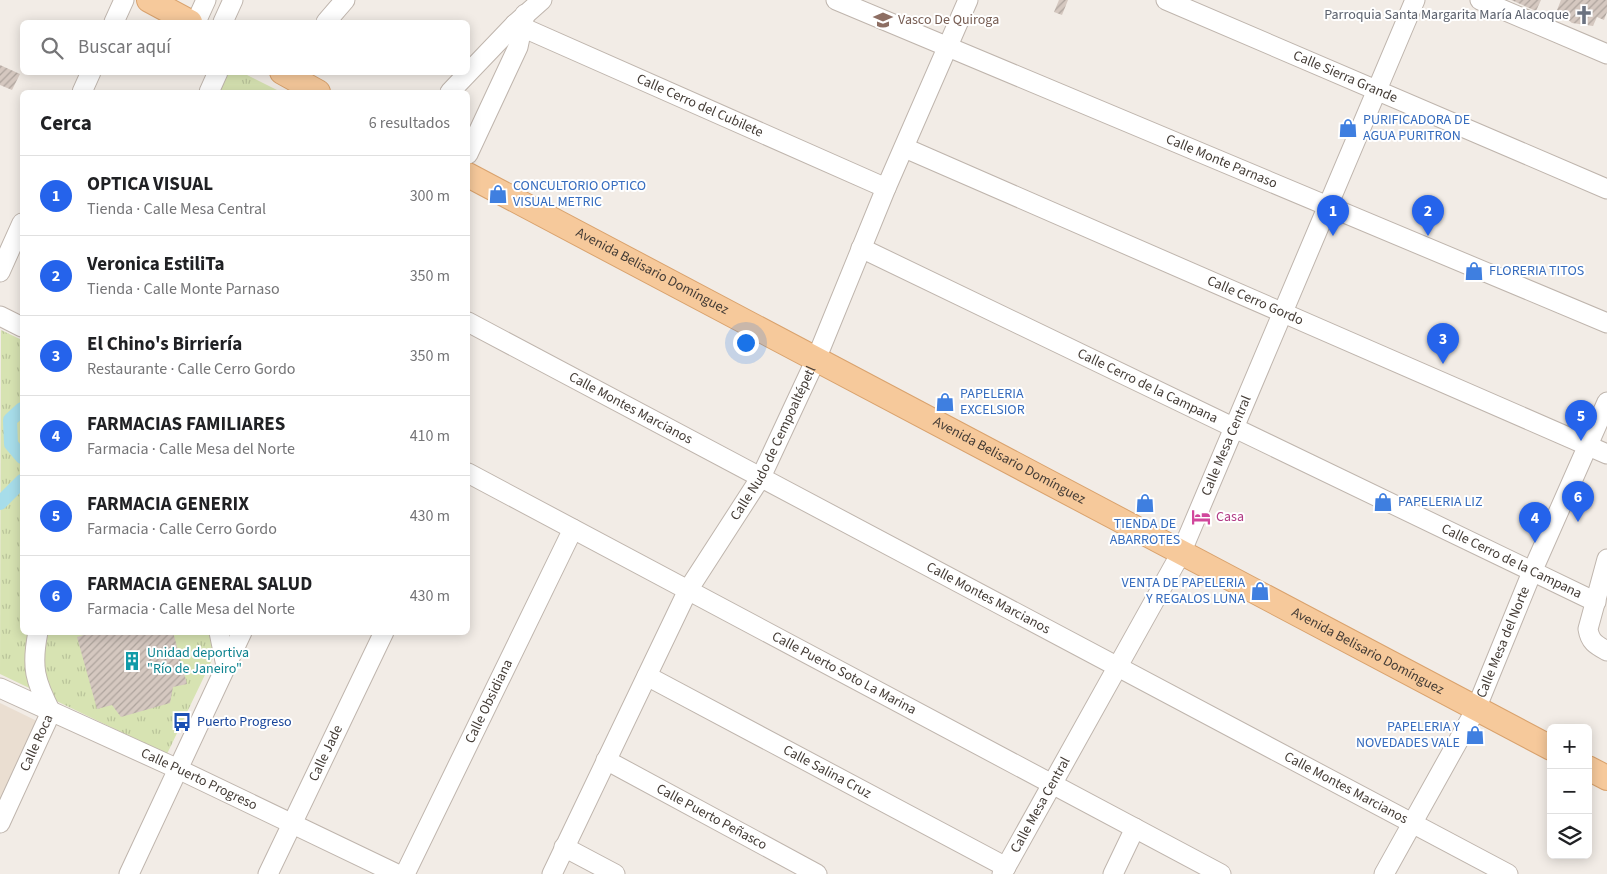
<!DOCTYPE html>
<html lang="es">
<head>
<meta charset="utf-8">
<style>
  body { margin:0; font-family:"Source Sans 3",sans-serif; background:#f6f6f6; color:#202124 }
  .controls { position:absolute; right:15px; bottom:15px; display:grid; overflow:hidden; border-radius:8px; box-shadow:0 2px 12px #0003 }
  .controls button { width:45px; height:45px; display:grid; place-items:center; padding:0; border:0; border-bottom:1px solid #e0e0e0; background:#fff; color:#202124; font:25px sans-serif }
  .you { position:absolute; left:745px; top:342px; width:18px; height:18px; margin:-12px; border:4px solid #fff; border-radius:50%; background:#1a73e8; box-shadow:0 0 0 8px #1a73e833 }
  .badge { display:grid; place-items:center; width:32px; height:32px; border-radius:50%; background:#2563eb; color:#fff; font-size:16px; font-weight:700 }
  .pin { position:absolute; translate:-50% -41px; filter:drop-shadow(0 1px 2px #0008) }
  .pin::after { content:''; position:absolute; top:26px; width:18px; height:15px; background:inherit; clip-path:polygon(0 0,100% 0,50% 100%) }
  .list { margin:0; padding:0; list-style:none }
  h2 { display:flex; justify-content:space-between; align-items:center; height:65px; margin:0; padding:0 20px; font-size:21px }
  h2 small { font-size:16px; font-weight:400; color:#757577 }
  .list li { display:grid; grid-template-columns:32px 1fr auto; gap:15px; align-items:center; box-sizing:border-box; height:80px; padding:0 20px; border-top:1px solid #e0e0e0 }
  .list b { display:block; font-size:19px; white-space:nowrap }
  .list p { margin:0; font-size:16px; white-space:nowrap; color:#757577 }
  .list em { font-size:16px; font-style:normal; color:#757577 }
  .icon { flex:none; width:28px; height:28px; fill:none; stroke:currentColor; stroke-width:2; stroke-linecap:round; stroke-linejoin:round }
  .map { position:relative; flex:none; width:1607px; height:874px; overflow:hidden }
  .search { position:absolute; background:#fff; box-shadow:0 2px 12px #0003; left:20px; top:20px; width:450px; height:55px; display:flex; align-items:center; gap:12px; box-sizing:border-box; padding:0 18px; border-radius:8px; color:#757577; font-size:19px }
  .panel { position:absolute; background:#fff; box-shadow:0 2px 12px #0003; left:20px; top:90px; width:450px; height:545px; border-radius:8px }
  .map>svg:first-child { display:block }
</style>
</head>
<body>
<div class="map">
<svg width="1607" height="874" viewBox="0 0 1607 874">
  <defs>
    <pattern id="grass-tufts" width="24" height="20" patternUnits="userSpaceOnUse" patternTransform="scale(1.25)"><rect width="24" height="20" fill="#d7e3b2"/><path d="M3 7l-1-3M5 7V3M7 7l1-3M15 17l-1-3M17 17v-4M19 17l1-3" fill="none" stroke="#bac49a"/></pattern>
    <pattern id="building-hatch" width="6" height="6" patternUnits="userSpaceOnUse" patternTransform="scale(1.25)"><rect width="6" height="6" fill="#d5c8c0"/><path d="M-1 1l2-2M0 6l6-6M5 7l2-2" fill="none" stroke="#aea49d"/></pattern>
  </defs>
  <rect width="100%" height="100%" fill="#f2ece6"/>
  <polygon fill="#eaded1" points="0,703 37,721 0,801"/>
  <g fill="url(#grass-tufts)">
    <polygon points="228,72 243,73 281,92 219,92"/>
    <polygon points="1,330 22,340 22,632 225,633 167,754 0,674"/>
  </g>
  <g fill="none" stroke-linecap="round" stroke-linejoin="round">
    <g stroke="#a7ddea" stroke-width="14">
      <polyline points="22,409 10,420 11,444 22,457"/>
      <polyline points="0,503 22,481"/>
    </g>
  </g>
  <g fill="url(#building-hatch)">
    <polygon points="1059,0 1068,0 1062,15 1054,12"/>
    <polygon points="1511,0 1541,0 1536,11"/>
    <polygon points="1561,0 1607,0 1607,12 1604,20 1597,17 1593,26 1572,23 1557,10"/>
    <polygon points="0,65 20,74 12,90 0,85"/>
    <polygon points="93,632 173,632 187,684 173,687 170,703 121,717 112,705 97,709 77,637"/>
  </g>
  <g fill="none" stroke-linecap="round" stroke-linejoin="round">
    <g stroke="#bfb5ad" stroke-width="21">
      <g id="minor">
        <path id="s1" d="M 836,0 L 1607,323"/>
        <path id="s2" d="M 1166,0 L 1607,189"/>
        <polyline points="1480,0 1607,54"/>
        <polyline points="114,22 124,0"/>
        <polyline points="196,22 206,0"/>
        <polyline points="223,22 233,0"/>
        <polyline points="326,22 345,0"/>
        <path id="s3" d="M 515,24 L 886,188"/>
        <polyline points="82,92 91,72"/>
        <polyline points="209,92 218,72"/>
        <polyline points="450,92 515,24 542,0"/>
        <path id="s4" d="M 905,148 L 1607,454"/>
        <polyline points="468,154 518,47 525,14"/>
        <path id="s5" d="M 861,248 L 1596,602"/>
        <polyline points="0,272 22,223"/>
        <polyline points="0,316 22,327"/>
        <path id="s6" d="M 468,322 L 1508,874"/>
        <path id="s7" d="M 468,473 L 1221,874"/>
        <path d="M 1607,559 L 1588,629 C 1590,642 1596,645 1607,651"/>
        <polyline points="219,632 226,666"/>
        <path id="s8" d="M 647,676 L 1006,867"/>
        <path id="s9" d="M 0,688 L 178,769 L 397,874"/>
        <path id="s10" d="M 606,760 L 817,874"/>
        <path id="s11" d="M 0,823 L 51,712 C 35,681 31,667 38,632"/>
        <polyline points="564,847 615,874"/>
        <polyline points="129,874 242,632"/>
        <path id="s12" d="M 268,874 L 384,632"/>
        <path id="s13" d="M 405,874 L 573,529"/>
        <path id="s14" d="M 552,874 L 688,590 L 761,477 L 817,357 L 886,188 L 968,0"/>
        <path id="s15" d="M 1002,874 L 1181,553 L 1415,0"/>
        <polyline points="1113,874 1135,828"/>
        <path id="s16" d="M 1384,874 L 1476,709 L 1532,572 L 1607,402"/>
      </g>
    </g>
    <g stroke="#d9a26d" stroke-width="26">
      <g id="major">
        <polyline points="149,0 190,22"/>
        <polyline points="282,72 318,92"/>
        <path id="s17" d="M 468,175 C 830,363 1189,558 1551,748"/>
        <polyline points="1588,768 1607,778"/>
      </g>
    </g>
    <use href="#minor" stroke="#fff" stroke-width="19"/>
    <use href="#major" stroke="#f6c99b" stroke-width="24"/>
  </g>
  <defs>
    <g id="church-bare" transform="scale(1.5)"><path d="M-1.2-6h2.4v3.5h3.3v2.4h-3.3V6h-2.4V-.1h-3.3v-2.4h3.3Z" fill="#6b7280" stroke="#fff" stroke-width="2.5" paint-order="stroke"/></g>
    <g id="school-bare" transform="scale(1.5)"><path d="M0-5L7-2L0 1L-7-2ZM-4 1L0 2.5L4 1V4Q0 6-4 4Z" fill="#8d6e63" stroke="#fff" stroke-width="2.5" paint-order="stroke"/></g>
    <g id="shop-bare" transform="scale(1.5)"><path d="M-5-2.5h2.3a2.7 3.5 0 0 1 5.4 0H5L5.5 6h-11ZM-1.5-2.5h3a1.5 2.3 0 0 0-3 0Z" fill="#3f7fe0" stroke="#fff" stroke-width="2.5" paint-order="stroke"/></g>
    <g id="hotel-bare" transform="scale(1.5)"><path d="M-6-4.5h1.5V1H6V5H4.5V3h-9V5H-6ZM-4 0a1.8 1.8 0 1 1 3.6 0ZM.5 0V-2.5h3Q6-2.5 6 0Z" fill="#d1479c" stroke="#fff" stroke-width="2.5" paint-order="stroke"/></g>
    <g id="building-bare" transform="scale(1.5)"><path d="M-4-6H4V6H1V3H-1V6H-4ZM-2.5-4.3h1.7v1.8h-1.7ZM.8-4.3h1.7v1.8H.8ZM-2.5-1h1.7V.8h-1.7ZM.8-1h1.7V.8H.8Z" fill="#0f9aa8" stroke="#fff" stroke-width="2.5" paint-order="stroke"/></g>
    <g id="bus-bare" transform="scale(1.5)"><path d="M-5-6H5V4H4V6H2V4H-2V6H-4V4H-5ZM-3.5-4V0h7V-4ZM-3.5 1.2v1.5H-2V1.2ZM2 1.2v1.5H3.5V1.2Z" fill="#1a4fb4" stroke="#fff" stroke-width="2.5" paint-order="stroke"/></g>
  </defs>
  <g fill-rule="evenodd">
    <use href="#church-bare" x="1584" y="15"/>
    <use href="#school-bare" x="883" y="20"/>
    <use href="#shop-bare" x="1348" y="128"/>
    <use href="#shop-bare" x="498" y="194"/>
    <use href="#shop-bare" x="1474" y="271"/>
    <use href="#shop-bare" x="945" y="402"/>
    <use href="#shop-bare" x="1383" y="502"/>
    <use href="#shop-bare" x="1145" y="503"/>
    <use href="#hotel-bare" x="1201" y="517"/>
    <use href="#shop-bare" x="1260" y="591"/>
    <use href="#building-bare" x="132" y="661"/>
    <use href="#bus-bare" x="182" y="722"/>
    <use href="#shop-bare" x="1475" y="735"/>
  </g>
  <g text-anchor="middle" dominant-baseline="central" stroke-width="4" stroke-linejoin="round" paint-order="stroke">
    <g font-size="14" fill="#5b616d" stroke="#fff" text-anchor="end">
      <text x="1569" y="15">Parroquia Santa Margarita María Alacoque</text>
    </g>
    <g font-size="14" fill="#785e54" stroke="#fff" text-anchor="start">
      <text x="898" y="20">Vasco De Quiroga</text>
    </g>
    <g font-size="14" fill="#443c36" stroke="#fff">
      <text stroke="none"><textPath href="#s2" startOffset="195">Calle Sierra Grande</textPath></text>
      <text stroke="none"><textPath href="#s3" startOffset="202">Calle Cerro del Cubilete</textPath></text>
      <text stroke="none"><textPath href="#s1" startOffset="418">Calle Monte Parnaso</textPath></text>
      <text stroke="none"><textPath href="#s17" startOffset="208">Avenida Belisario Domínguez</textPath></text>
      <text stroke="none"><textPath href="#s4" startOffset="382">Calle Cerro Gordo</textPath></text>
      <text stroke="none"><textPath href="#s5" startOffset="318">Calle Cerro de la Campana</textPath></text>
      <text stroke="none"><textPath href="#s6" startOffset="184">Calle Montes Marcianos</textPath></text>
      <text stroke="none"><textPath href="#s14" startOffset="485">Calle Nudo de Cempoaltépetl</textPath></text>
      <text stroke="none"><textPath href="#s15" startOffset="484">Calle Mesa Central</textPath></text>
      <text stroke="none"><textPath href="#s17" startOffset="612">Avenida Belisario Domínguez</textPath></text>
      <text stroke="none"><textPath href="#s5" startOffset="722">Calle Cerro de la Campana</textPath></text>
      <text stroke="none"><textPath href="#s6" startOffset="589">Calle Montes Marcianos</textPath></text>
      <text stroke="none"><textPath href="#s16" startOffset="261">Calle Mesa del Norte</textPath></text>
      <text stroke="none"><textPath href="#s17" startOffset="1018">Avenida Belisario Domínguez</textPath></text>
      <text stroke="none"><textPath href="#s7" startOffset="426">Calle Puerto Soto La Marina</textPath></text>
      <text stroke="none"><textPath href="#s13" startOffset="192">Calle Obsidiana</textPath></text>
      <text stroke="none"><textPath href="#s11" startOffset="88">Calle Roca</textPath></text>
      <text stroke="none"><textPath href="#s12" startOffset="134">Calle Jade</textPath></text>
      <text stroke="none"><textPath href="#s8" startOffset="204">Calle Salina Cruz</textPath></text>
      <text stroke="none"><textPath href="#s9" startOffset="219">Calle Puerto Progreso</textPath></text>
      <text stroke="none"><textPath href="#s6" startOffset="994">Calle Montes Marcianos</textPath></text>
      <text stroke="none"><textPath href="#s15" startOffset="79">Calle Mesa Central</textPath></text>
      <text stroke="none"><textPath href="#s10" startOffset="120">Calle Puerto Peñasco</textPath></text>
    </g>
    <g font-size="14" fill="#366cbe" stroke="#fff" text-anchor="start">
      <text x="1363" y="120">PURIFICADORA DE<tspan x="1363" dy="16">AGUA PURITRON</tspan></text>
      <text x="513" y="186">CONCULTORIO OPTICO<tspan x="513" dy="16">VISUAL METRIC</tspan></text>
      <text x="1489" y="271">FLORERIA TITOS</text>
      <text x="960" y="394">PAPELERIA<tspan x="960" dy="16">EXCELSIOR</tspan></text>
      <text x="1398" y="502">PAPELERIA LIZ</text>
      <text x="1145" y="524" text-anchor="middle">TIENDA DE<tspan x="1145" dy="16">ABARROTES</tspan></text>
      <text x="1245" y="583" text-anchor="end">VENTA DE PAPELERIA<tspan x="1245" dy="16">Y REGALOS LUNA</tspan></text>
      <text x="1460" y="727" text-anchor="end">PAPELERIA Y<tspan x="1460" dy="16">NOVEDADES VALE</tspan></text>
    </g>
    <g font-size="14" fill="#b23c85" stroke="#fff" text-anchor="start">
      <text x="1216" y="517">Casa</text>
    </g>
    <g font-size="14" fill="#0d838f" stroke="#fff" text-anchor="start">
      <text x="147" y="653">Unidad deportiva<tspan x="147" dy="16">"Río de Janeiro"</tspan></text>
    </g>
    <g font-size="14" fill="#164399" stroke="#fff" text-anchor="start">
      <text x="197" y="722">Puerto Progreso</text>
    </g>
  </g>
</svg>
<div class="controls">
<button>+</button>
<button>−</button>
<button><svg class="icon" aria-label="layers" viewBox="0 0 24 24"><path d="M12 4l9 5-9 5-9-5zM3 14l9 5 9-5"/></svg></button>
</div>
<div class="you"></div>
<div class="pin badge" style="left:1333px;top:236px">1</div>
<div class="pin badge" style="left:1428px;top:236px">2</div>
<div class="pin badge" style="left:1443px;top:364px">3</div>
<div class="pin badge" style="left:1535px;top:543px">4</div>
<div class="pin badge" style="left:1581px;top:441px">5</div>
<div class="pin badge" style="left:1578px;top:522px">6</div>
<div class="search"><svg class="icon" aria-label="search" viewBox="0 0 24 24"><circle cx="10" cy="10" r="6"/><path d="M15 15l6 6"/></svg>Buscar aquí</div>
<section class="panel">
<h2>Cerca<small>6 resultados</small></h2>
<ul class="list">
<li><span class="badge">1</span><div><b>OPTICA VISUAL</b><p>Tienda · Calle Mesa Central</p></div><em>300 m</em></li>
<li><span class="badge">2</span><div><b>Veronica EstiliTa</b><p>Tienda · Calle Monte Parnaso</p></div><em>350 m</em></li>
<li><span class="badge">3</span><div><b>El Chino's Birriería</b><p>Restaurante · Calle Cerro Gordo</p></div><em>350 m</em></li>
<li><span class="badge">4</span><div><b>FARMACIAS FAMILIARES</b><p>Farmacia · Calle Mesa del Norte</p></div><em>410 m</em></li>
<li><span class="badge">5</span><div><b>FARMACIA GENERIX</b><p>Farmacia · Calle Cerro Gordo</p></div><em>430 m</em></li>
<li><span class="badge">6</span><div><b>FARMACIA GENERAL SALUD</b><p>Farmacia · Calle Mesa del Norte</p></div><em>430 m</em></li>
</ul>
</section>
</div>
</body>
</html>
